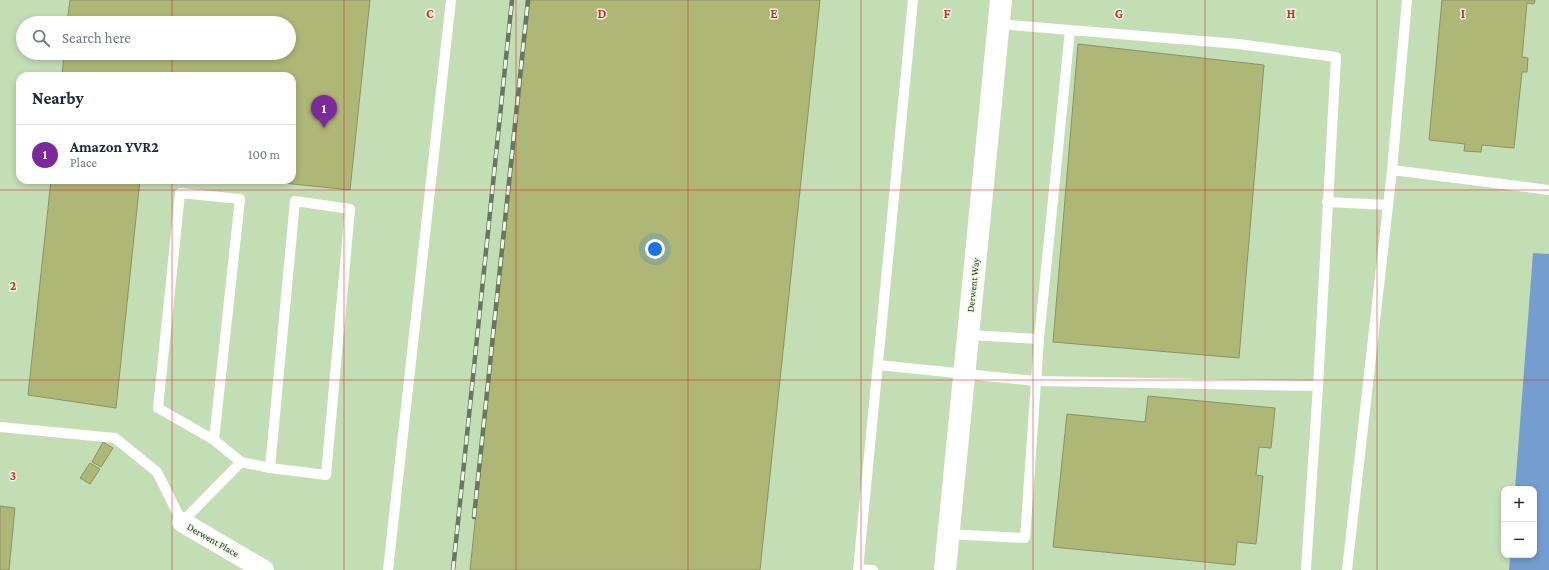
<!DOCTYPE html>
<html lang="en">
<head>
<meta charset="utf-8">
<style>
  body { margin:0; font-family:"Crimson Pro",serif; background:#f6f6f7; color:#1f2937 }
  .controls { position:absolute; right:12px; bottom:12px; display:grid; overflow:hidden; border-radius:8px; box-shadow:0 2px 6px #0003 }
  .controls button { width:36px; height:36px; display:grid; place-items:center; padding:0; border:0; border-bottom:1px solid #e0e1e3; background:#fff; color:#1f2937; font:20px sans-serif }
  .you { position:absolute; left:655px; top:249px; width:14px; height:14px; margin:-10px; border:3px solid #fff; border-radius:50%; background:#1a73e8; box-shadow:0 0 0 6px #1a73e833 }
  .badge { display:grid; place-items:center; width:26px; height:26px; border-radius:50%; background:#7c2a9b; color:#fff; font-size:13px; font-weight:700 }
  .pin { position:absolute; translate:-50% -33px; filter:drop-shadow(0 1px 2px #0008) }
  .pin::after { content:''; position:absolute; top:21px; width:14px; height:12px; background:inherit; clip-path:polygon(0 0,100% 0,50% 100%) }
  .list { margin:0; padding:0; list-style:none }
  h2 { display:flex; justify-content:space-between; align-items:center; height:52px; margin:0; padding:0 16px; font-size:17px }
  h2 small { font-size:13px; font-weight:400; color:#747a83 }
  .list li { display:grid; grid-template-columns:26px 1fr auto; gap:12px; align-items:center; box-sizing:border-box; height:60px; padding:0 16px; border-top:1px solid #e0e1e3 }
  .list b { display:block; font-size:15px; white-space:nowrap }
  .list p { margin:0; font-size:13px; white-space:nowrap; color:#747a83 }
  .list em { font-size:13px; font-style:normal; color:#747a83 }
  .icon { flex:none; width:22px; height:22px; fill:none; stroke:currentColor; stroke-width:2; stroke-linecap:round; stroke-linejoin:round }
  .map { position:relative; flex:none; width:1549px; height:570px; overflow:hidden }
  .search { position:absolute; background:#fff; box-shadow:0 2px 6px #0003; left:16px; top:16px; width:280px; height:44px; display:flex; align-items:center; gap:10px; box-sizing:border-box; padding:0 14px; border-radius:22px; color:#747a83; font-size:15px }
  .panel { position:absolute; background:#fff; box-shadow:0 2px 6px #0003; left:16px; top:72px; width:280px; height:112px; border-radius:12px }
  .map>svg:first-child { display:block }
</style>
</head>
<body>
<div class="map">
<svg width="1549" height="570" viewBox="0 0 1549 570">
  <rect width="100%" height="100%" fill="#c3ddb5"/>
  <polygon fill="#759dd0" points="1533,253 1549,254 1549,570 1509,570 1510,555 1534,555 1534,489 1515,489"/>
  <g fill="#aeb775" stroke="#8c9267">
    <polygon points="70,0 370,0 350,190 255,180 292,180 292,76 62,76 64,53 289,53 289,23 67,23"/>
    <polygon points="530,0 820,0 760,570 470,570"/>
    <polygon points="1442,0 1535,0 1534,4 1527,3 1522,57 1528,58 1527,72 1522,72 1514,148 1482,145 1481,152 1464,151 1465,144 1429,140"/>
    <polygon points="1078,44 1264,65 1239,358 1053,342"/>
    <polygon points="51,180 140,180 116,408 28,395"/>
    <polygon points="1148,396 1275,408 1271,448 1259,447 1256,475 1263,476 1256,544 1237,542 1235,565 1053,547 1067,414 1145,422"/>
    <polygon points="103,442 113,448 101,467 92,462"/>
    <polygon points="90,463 100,469 90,484 80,478"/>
    <polygon points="0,506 15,508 9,570 0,570"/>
  </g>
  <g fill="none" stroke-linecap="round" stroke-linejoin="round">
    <g stroke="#fff" stroke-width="10">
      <polyline points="998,24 1238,44 1336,57 1318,386 1306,569"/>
      <polyline points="1392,170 1549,190"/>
      <polyline points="1327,202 1388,205"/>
      <polyline points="968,335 1039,339"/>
      <polyline points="878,365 1036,381 1318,386"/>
      <polyline points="0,427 115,438 157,472 182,522 241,462 214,440 158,408 180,193 240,199 214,440"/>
      <polyline points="241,462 270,468 326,475 350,209 295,201 270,468"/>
      <polyline points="948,534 1025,538 1039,339 1070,30"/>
      <polyline points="858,569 873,570"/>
      <polyline points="388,570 451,0"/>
      <polyline points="858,570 913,0"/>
      <polyline points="1347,570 1392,170 1407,0"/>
    </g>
    <polyline stroke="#fff" stroke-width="20" points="182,522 264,570"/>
    <polyline stroke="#fff" stroke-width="22" points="945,570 1001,0"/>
    <g stroke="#67785e" stroke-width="4.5">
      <g id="rail">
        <polyline points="474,517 528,0"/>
        <polyline points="453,570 512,0"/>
      </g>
    </g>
    <use href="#rail" stroke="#ecf9e5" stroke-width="3" stroke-dasharray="9" stroke-linecap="butt"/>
  </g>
  <path fill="none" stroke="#d62828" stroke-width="1" stroke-opacity="0.55" d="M 172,0 L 172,23M 344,0 L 344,570M 516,0 L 516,570M 688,0 L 688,570M 861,0 L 861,570M 1033,0 L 1033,570M 1205,0 L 1205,570M 1377,0 L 1377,570M 172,53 L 172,76M 172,180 L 172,570M 0,190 L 1549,190M 0,380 L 1549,380"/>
  <g text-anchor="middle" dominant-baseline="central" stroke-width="3" stroke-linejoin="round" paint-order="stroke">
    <g font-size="10" fill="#2b3626" stroke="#ecf9e5">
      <text transform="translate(973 285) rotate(-84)">Derwent Way</text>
      <text transform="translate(213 540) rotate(30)">Derwent Place</text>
    </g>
  </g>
  <g font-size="13" text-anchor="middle" font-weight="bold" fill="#d62828" stroke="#ecf9e5" stroke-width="3" stroke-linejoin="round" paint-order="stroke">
    <text x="430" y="18">C</text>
    <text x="602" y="18">D</text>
    <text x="774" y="18">E</text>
    <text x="947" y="18">F</text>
    <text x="1119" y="18">G</text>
    <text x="1291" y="18">H</text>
    <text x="1463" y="18">I</text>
    <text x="13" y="290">2</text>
    <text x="13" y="480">3</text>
  </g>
</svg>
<div class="controls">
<button>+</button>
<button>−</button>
</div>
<div class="you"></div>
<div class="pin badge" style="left:324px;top:128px">1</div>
<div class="search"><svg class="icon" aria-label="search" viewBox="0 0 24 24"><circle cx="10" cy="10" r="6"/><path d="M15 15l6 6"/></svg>Search here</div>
<section class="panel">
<h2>Nearby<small></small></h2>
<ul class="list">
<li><span class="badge">1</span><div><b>Amazon YVR2</b><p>Place</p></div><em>100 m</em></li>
</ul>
</section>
</div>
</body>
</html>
